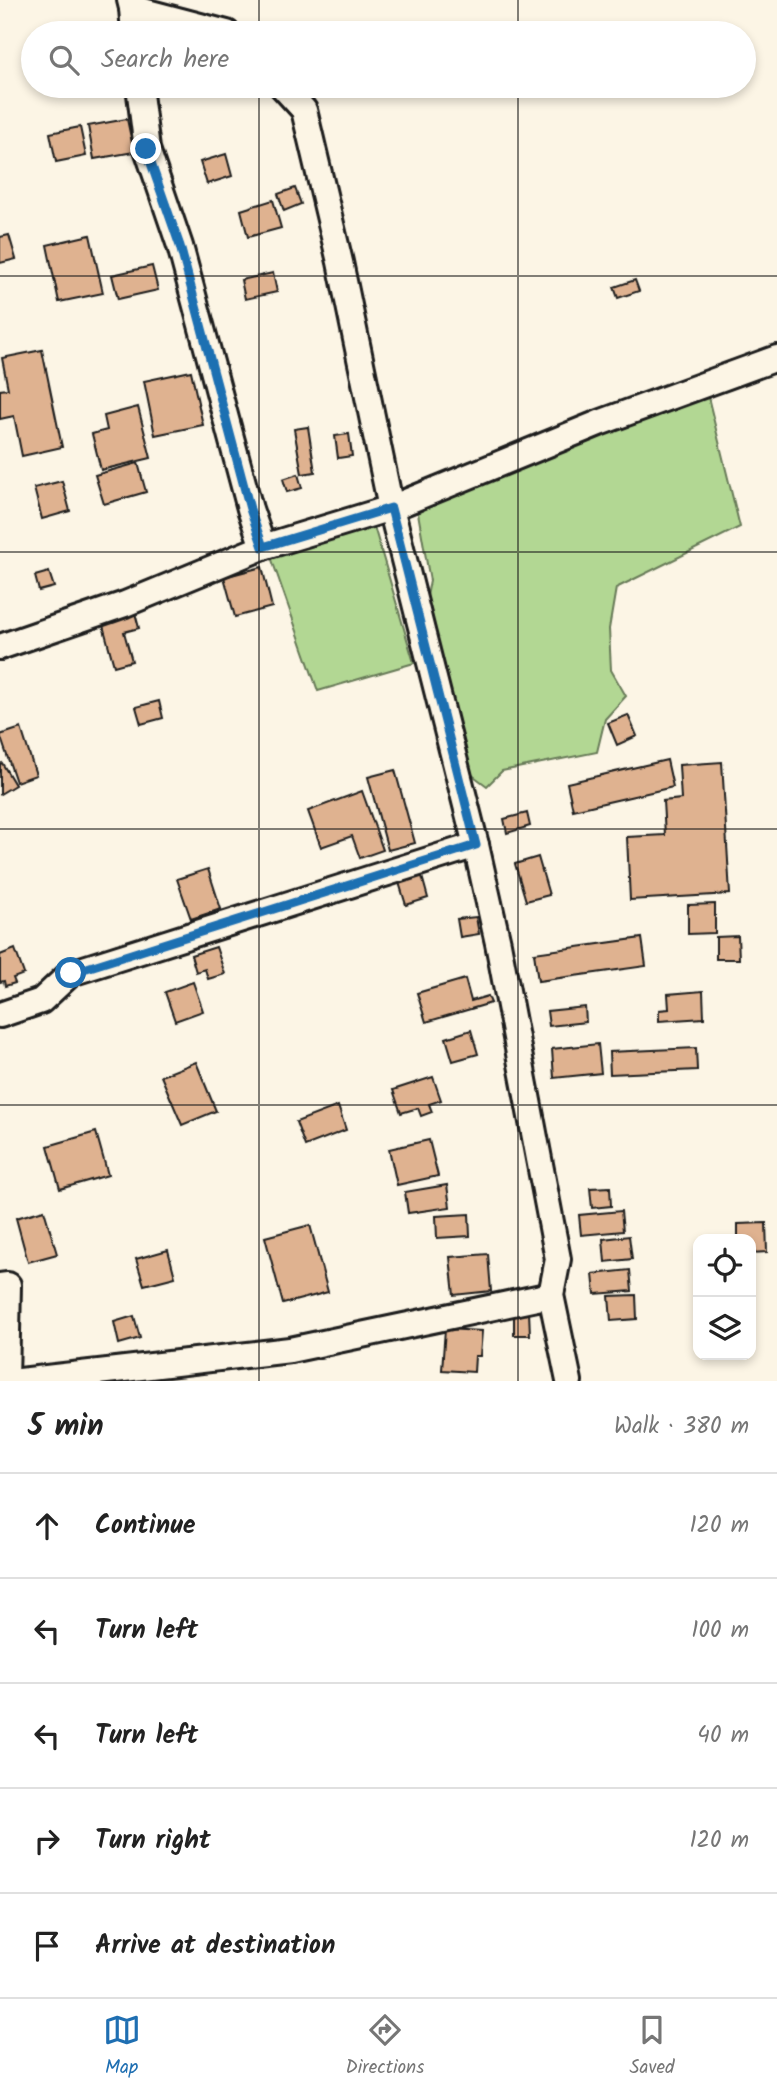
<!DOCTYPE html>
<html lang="en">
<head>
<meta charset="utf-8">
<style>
  body { margin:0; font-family:Kalam,sans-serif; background:#f2f2f2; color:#222 }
  .controls { position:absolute; right:21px; bottom:21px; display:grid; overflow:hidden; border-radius:14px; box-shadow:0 4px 10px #0003 }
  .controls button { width:63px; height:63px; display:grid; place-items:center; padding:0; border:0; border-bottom:2px solid #e0e0e0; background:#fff; color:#222; font:35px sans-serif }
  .stop { position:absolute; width:21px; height:21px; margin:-16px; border:5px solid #1f6fb2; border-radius:50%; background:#fff }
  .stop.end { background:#1f6fb2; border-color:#fff; box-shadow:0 2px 7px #0008 }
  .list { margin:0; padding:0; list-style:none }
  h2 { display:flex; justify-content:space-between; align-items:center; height:91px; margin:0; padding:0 28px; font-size:30px }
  h2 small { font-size:23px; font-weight:400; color:#767676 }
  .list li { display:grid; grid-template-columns:46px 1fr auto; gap:21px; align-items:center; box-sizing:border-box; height:105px; padding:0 28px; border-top:2px solid #e0e0e0 }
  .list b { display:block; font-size:26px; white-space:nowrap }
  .list em { font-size:23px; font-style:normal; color:#767676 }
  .icon { flex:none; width:38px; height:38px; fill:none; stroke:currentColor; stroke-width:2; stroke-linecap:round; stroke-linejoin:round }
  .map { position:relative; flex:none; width:777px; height:1381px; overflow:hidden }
  .search { position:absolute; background:#fff; box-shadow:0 4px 10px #0003; left:21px; right:21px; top:21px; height:77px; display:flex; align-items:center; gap:18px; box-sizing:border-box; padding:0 24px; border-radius:38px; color:#767676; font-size:26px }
  .sheet { height:616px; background:#fff }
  nav { display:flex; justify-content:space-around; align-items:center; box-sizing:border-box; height:98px; border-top:2px solid #e0e0e0; background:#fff; font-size:19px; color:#767676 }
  nav a { display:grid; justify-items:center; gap:4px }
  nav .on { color:#1f6fb2 }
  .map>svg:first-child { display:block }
</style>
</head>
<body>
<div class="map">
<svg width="777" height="1381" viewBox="0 0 777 1381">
  <rect width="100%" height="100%" fill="#fcf5e5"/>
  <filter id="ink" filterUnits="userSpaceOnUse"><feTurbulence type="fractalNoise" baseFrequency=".0143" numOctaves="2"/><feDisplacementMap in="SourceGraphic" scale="14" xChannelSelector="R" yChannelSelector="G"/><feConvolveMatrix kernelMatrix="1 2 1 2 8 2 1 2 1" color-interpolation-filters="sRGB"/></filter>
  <g filter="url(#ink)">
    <g fill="#b2d793" stroke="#677a58" stroke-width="2">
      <polygon points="708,397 740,527 616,588 609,629 611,670 626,696 605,719 597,752 502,771 487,786 467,771 423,616 430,581 418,513 482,477 656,410"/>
      <polygon points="373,523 414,663 318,691 271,557"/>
    </g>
    <g fill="#dfb290" stroke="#1c1c1c" stroke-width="2">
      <polygon points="89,86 115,86 115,89 90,93"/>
      <polygon points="144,86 192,86 146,95"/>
      <polygon points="127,119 134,152 94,159 88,126"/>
      <polygon points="80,127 86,156 56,162 50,133"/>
      <polygon points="226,154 232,176 207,184 200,162"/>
      <polygon points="295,188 301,204 284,211 278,194"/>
      <polygon points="273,200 281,228 248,237 241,210"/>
      <polygon points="9,235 16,259 0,263 0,237"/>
      <polygon points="90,235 103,293 59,302 47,245"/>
      <polygon points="152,266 158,290 118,299 112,275"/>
      <polygon points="273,273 277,292 245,299 241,280"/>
      <polygon points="635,280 639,291 618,298 614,287"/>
      <polygon points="42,350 62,447 22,456 14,416 0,419 0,390 8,389 2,358"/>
      <polygon points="191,371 203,425 155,435 144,381"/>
      <polygon points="138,407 151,458 101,470 92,434 107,430 104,416"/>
      <polygon points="308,427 315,472 302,474 294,429"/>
      <polygon points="349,434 352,456 338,458 335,436"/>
      <polygon points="138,463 146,492 104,504 95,475"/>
      <polygon points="298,474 302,488 287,492 283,479"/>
      <polygon points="62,481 70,511 42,519 34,488"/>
      <polygon points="262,567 272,607 235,617 224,577"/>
      <polygon points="49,572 54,587 39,591 35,576"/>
      <polygon points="134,609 139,628 124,632 132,661 114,666 101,618"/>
      <polygon points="159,701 163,718 141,724 136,707"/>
      <polygon points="628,715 637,736 617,745 608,723"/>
      <polygon points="21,728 36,775 16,782 0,735"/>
      <polygon points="667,760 673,787 573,810 567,783"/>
      <polygon points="722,762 730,894 630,900 627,837 665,835 663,801 681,799 679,765"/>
      <polygon points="2,763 15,785 0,794 0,764"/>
      <polygon points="395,770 415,843 388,850 368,777"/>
      <polygon points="362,791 383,850 360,858 352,836 321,847 308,811"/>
      <polygon points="527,813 530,826 507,833 504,819"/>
      <polygon points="538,857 549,895 526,901 515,864"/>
      <polygon points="208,869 221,909 191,919 177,879"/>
      <polygon points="420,869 428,898 406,905 397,876"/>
      <polygon points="715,904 715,933 688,934 688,905"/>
      <polygon points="476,917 479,934 460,937 457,919"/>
      <polygon points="738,936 739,959 716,959 716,937"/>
      <polygon points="642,938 646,966 538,981 534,953"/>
      <polygon points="216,947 225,974 208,979 205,969 196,972 191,955"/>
      <polygon points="15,949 24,974 13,978 15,983 5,986 4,981 0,982 0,955"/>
      <polygon points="465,979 471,1001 488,996 491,1003 426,1022 417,993"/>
      <polygon points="193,982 203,1011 175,1021 165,992"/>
      <polygon points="703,991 704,1018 659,1021 659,1010 669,1009 668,994"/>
      <polygon points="585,1007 586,1022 549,1026 547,1011"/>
      <polygon points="471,1030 478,1054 453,1061 446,1038"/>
      <polygon points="598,1044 601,1073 554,1078 552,1049"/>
      <polygon points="696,1048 697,1070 610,1074 609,1052"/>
      <polygon points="196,1062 216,1111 182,1125 161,1076"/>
      <polygon points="433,1077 441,1100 429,1104 432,1112 421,1116 418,1108 401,1113 393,1090"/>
      <polygon points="338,1106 346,1130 305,1146 296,1122"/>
      <polygon points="96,1132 108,1175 60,1189 48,1146"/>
      <polygon points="429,1140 438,1176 397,1185 389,1149"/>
      <polygon points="447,1185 450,1207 408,1213 405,1192"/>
      <polygon points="610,1187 611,1206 592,1208 590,1188"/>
      <polygon points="44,1210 57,1254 28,1262 16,1218"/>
      <polygon points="621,1211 623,1231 581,1235 579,1215"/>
      <polygon points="469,1214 470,1236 437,1238 436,1216"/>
      <polygon points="766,1223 767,1252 751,1253 751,1239 738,1239 738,1224"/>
      <polygon points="310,1225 328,1292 283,1304 265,1237"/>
      <polygon points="629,1236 632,1259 605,1262 603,1239"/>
      <polygon points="168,1250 175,1277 144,1285 136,1259"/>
      <polygon points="488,1254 491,1291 454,1295 450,1257"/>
      <polygon points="630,1270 632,1291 595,1294 593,1274"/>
      <polygon points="636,1295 637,1319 611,1321 609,1296"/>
      <polygon points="529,1311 530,1335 514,1335 514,1312"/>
      <polygon points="134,1316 140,1338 119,1344 114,1322"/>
      <polygon points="445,1329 482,1331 480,1356 475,1356 474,1372 442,1370"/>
    </g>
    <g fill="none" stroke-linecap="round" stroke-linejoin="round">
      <g stroke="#1c1c1c" stroke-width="30">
        <g id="street">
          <polyline points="130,0 132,8 227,33"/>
          <polyline points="132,8 134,33"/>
          <polyline points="139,86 147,149 180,246 250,509 263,547"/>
          <polyline points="282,86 304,110 340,262 391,508 476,845 498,943 558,1259 551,1295 569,1381"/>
          <polyline points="0,647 125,604 263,547 391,508 599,423 777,358"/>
          <polyline points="0,1015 41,1001 71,973 476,845"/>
          <polyline points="0,1286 8,1285 6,1381"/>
          <polyline points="20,1381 290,1350 551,1295"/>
        </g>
      </g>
      <use href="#street" stroke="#fcf5e5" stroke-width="24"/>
    </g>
  </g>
  <g fill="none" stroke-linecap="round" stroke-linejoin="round" filter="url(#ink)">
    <polyline stroke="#1f6fb2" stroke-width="9" points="71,973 476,845 391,508 263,547 250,509 180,246 146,149"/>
  </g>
  <path fill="none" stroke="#1c1c1c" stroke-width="2" stroke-opacity="0.55" d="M 259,0 L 259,33M 518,0 L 518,33M 259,86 L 259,1381M 518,86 L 518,1381M 0,276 L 777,276M 0,552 L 777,552M 0,829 L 777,829M 0,1105 L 777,1105"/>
</svg>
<div class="controls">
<button><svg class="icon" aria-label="locate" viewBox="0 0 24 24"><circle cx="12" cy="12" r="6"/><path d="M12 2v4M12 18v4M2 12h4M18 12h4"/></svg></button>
<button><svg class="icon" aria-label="layers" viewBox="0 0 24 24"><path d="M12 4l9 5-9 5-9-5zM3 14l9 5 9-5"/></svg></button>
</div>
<div class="stop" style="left:71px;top:973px"></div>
<div class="stop end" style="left:146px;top:149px"></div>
<div class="search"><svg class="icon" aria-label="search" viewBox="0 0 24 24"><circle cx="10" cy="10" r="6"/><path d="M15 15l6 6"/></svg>Search here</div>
</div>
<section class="sheet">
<h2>5 min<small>Walk · 380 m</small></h2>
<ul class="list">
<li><svg class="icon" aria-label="ahead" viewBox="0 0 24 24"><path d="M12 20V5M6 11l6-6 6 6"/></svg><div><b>Continue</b></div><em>120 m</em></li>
<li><svg class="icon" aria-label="left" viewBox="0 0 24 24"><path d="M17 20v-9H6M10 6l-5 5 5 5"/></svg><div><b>Turn left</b></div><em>100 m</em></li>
<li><svg class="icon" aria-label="left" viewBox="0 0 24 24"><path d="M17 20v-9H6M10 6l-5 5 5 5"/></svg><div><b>Turn left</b></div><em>40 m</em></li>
<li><svg class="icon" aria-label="right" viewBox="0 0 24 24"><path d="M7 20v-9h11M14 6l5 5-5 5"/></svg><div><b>Turn right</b></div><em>120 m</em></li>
<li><svg class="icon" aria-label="arrive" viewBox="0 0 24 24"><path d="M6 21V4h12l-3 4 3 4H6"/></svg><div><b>Arrive at destination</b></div></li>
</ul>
</section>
<nav>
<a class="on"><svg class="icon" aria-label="map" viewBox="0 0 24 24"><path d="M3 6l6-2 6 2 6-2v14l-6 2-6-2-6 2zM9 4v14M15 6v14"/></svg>Map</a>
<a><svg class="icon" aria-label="directions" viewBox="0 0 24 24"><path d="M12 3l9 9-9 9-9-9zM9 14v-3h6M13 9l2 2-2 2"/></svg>Directions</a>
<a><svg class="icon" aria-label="saved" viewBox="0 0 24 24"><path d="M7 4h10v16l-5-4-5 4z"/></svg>Saved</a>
</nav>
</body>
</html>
